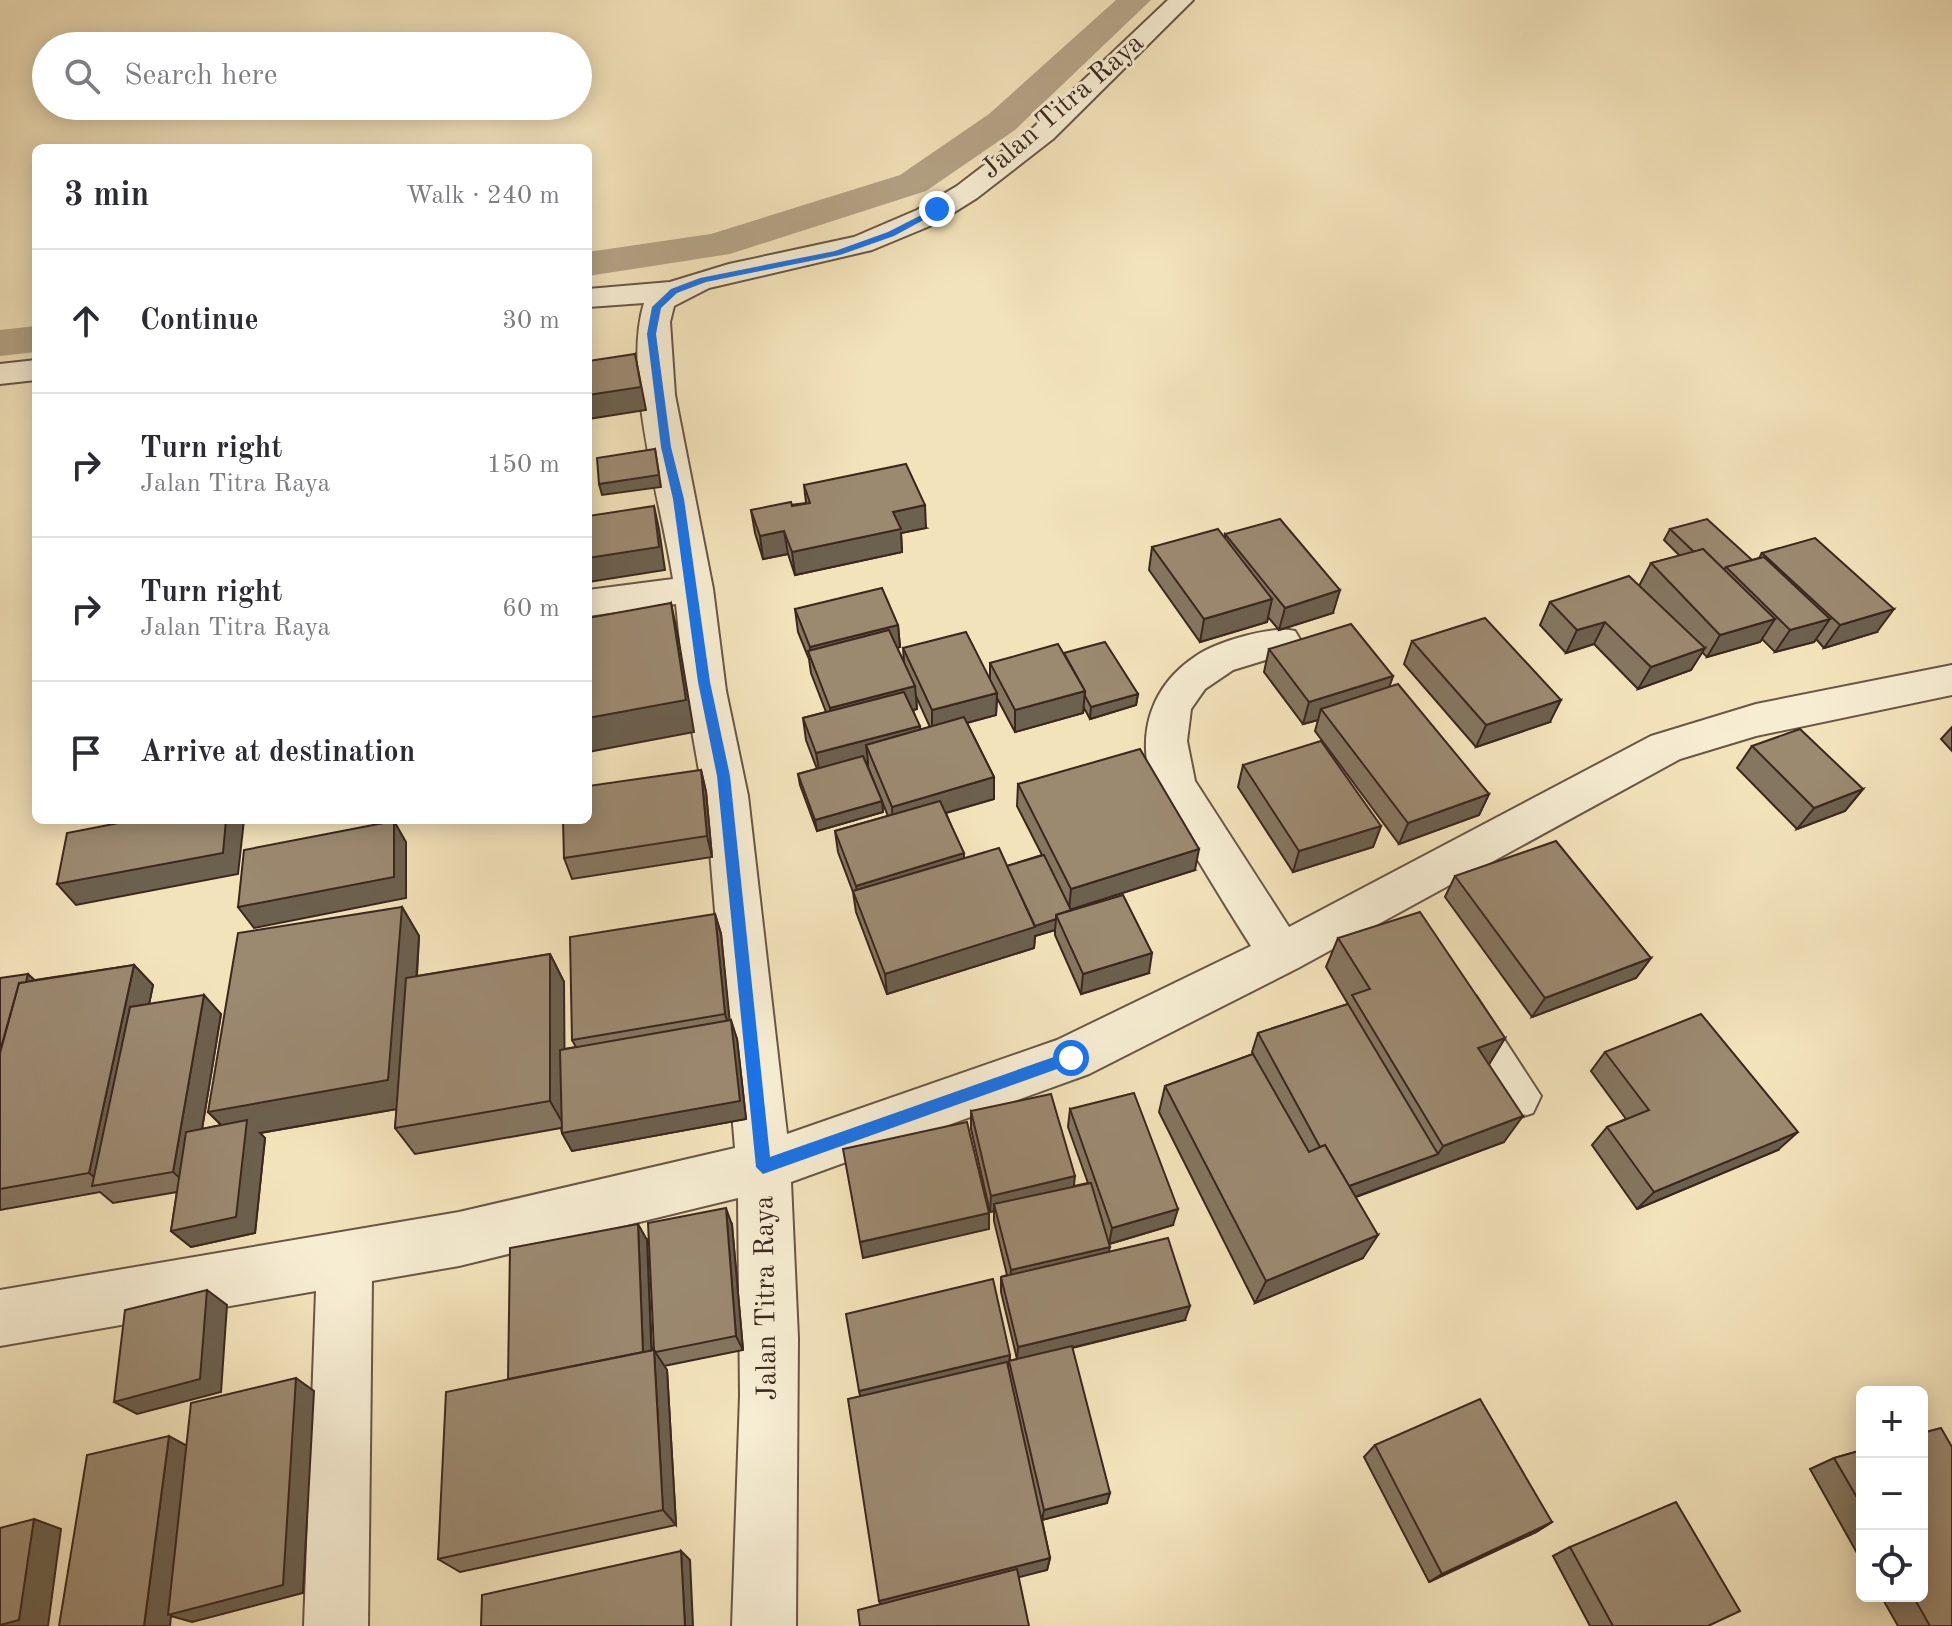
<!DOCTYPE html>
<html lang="en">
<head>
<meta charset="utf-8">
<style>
  body { margin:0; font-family:"Old Standard TT",serif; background:#f2f2f3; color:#2b2b33 }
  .controls { position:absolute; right:24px; bottom:24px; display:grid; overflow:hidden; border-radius:12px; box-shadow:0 4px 20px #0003 }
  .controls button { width:72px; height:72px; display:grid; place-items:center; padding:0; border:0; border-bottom:2px solid #e1e1e2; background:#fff; color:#2b2b33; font:40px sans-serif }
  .stop { position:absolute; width:24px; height:24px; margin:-18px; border:6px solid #1a73e8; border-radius:50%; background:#fff }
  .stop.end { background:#1a73e8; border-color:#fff; box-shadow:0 2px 8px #0008 }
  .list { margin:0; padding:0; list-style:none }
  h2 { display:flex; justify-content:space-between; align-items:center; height:104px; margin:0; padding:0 32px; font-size:34px }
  h2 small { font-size:26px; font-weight:400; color:#7c7c81 }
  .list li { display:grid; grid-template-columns:52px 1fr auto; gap:24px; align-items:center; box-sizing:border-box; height:144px; padding:0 32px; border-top:2px solid #e1e1e2 }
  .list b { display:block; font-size:30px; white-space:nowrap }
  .list p { margin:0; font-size:26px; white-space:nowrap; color:#7c7c81 }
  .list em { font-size:26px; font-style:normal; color:#7c7c81 }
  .icon { flex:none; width:44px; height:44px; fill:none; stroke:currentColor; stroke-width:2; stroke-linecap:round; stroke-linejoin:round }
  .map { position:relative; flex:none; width:1952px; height:1626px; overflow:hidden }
  .search { position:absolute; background:#fff; box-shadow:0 4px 20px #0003; left:32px; top:32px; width:560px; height:88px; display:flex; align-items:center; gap:20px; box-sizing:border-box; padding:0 28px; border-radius:44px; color:#7c7c81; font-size:30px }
  .panel { position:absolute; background:#fff; box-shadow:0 4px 20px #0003; left:32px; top:144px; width:560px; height:680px; border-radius:12px }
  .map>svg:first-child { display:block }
</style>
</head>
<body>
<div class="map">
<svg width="1952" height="1626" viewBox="0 0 1952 1626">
  <rect width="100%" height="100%" fill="#f3e3bb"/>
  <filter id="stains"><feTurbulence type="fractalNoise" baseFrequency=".0025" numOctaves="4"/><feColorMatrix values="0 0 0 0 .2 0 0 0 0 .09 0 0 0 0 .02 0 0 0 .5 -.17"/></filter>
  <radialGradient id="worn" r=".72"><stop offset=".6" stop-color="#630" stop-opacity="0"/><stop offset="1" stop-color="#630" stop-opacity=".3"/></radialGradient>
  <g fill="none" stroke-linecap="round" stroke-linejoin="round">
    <g fill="#b4a386" fill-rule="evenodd">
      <polygon points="1116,0 1151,0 1015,130 926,191 730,254 588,276 588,252 711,234 900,175 989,114"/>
      <polygon points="36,326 36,352 0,356 0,330"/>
    </g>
    <g stroke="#695645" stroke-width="4">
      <g id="minor">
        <path d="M 1168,0 L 1193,0 L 1053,139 L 977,198 L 937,223 L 872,250 L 709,288 L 674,306 L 670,322 L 675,395 L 713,589 L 726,691 L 748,796 L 787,1134 L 1057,1040 L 1251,946 C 1231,915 1212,883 1193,852 C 1180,831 1160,807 1152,783 C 1136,732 1152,685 1196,656 C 1216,642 1273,625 1295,631 L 1301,641 L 1295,651 L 1233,670 L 1205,689 L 1191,709 L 1187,741 L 1195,781 L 1289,927 L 1651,736 L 1756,704 L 1952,665 L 1952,695 L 1756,736 L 1680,759 L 1298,968 L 1089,1074 L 791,1182 L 798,1338 L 796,1626 L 732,1626 L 740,1396 L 738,1198 L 459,1266 L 372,1281 L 368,1626 L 304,1626 L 316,1291 L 0,1346 L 0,1290 L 459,1212 L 735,1148 L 707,816 L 685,691 L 676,604 L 588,616 L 588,590 L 673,579 C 661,502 622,375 644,303 L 588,307 L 588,289 L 670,282 L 729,264 L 854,237 L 917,210 L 957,186 L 1034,127 Z"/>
        <polygon points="36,360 36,380 0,384 0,364"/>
        <polygon points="1459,989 1476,996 1541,1096 1533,1113 1515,1119 1497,1113 1442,1026 1434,1011 1442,996"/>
      </g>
    </g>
    <use href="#minor" fill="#f7edd3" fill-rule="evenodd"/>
  </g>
  <g fill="#857660" stroke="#3b271e" stroke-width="2" fill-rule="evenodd">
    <polygon points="804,485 926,528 901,533 902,552 795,575 788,554 763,559 755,533 751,510 806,503"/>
    <polygon points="1670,529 1752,560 1759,558 1762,553 1877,632 1824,648 1816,639 1814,642 1775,652 1762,639 1760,642 1707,657 1702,652 1691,670 1638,689 1594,644 1566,653 1540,625 1550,602 1639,586 1651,563 1680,556 1664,540"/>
    <polygon points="1225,534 1333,613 1279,630 1268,617 1267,622 1200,642 1149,570 1152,547 1225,538"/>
    <path d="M 795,609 L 898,625 L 900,647 L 897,648 L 904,662 L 903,648 L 990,679 L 990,663 L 1064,653 L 1138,694 L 1136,705 L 1090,719 L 1084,708 L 1083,713 L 1015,732 L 997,698 L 996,715 L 967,723 L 994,777 L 994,799 L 946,813 L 964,858 L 1007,866 L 1042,855 L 1017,806 L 1018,784 L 1195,870 L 1070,909 L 1149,973 L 1081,994 L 1055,935 L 1055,930 L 1035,936 L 1034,948 L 887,994 L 856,912 L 853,892 L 838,852 L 835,831 L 888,816 L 868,767 L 868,762 L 866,763 L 882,801 L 883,812 L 817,831 L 800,785 L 798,774 L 817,769 L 806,740 L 803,718 L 826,712 L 811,673 L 809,659 L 798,632 ZM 916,696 L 930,727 L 920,730 L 913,710 L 917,709 Z"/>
    <polygon points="1412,641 1550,722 1476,747 1404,664"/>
    <polygon points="1269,649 1393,676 1389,687 1489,794 1479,815 1399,844 1315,731 1318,720 1303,724 1264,672"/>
    <polygon points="1952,727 1952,751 1941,739"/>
    <polygon points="1752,746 1863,789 1845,811 1797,829 1737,768"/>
    <polygon points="1243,765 1381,826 1373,847 1293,872 1238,787"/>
    <polygon points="701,770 706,792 712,857 572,879 564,858"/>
    <polygon points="1455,876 1651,958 1636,978 1532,1017 1445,897"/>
    <polygon points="402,907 419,936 417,976 550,954 564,982 564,1049 576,1047 572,1040 715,914 721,934 729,1020 737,1039 746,1119 572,1151 562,1133 561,1128 415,1154 395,1128 397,1109 260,1133 265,1138 255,1233 191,1247 171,1231 177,1192 113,1203 100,1192 0,1210 0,978 35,980 134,965 153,985 149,1004 221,1014 202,1129 221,1125 208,1112"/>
    <polygon points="1338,938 1505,1038 1489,1064 1504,1142 1356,1197 1363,1258 1255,1303 1159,1112 1165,1086 1253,1054 1252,1052 1258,1033 1348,1004 1326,967"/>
    <polygon points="1605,1052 1778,1150 1637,1209 1592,1145 1607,1127 1626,1119 1591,1071"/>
    <polygon points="1070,1109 1173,1225 1109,1244 1109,1252 1185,1320 1072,1348 1107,1503 1042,1520 1050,1558 1047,1570 881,1604 1010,1355 1010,1361 1017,1359 1001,1292 1001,1277 1007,1275 994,1221 994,1211 990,1212 971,1129 971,1111 1074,1186 1088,1183 1068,1127"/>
    <polygon points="732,1225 743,1350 664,1366 667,1370 676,1525 460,1572 438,1559 508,1379 647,1240 652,1351 654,1350"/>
    <polygon points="1375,1445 1552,1522 1536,1532 1429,1582 1364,1457"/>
    <polygon points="1862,1450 1862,1562 1810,1469 1834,1458"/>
    <polygon points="1570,1547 1708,1626 1590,1626 1553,1556"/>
    <polygon points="1881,1596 1922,1596 1952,1626 1898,1626"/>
  </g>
  <g fill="#6c604e" stroke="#3b271e" stroke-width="2">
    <polygon points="635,354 646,410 588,419 588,395"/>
    <polygon points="588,427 591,481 588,482"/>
    <polygon points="655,449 661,487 602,495 599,484"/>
    <polygon points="925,505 926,528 901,533 902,552 795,575 792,552 893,512"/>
    <polygon points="654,506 659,529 665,570 588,582 588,558"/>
    <polygon points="784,531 788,554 763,559 760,536"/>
    <polygon points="1340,590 1333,613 1279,630 1285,608"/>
    <polygon points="1272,599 1267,622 1200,642 1204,619"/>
    <polygon points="671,603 678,636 694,732 588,752 588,718"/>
    <polygon points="1894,609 1877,632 1824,648 1840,625"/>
    <polygon points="1775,619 1760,642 1707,657 1720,635"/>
    <polygon points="1830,619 1814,642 1775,652 1790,630"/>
    <polygon points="1605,622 1594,644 1566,653 1577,630"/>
    <polygon points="898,625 900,647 815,669 812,661 810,647"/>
    <polygon points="1705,648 1691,670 1638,689 1651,667"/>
    <polygon points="1393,676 1385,698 1321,709 1318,720 1303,724 1309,702"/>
    <polygon points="915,686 917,709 833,731 830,708"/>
    <polygon points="1085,691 1083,713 1015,732 1015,710"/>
    <polygon points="997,693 996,715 932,732 932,710"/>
    <polygon points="1138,694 1136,705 1090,719 1091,707"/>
    <polygon points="1561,700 1550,722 1476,747 1486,725"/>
    <polygon points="920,726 921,748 866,745 868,762 820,775 816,753"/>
    <polygon points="701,770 706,792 712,857 707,836"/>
    <polygon points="994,777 994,799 893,828 892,807"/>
    <polygon points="1863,789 1845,811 1797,829 1814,808"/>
    <polygon points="1489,794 1479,815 1399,844 1408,823"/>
    <polygon points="882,801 883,812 817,831 815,820"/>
    <polygon points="226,820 244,820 238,874 76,905 57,884"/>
    <polygon points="394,821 406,842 406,898 254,928 238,907"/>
    <polygon points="1381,826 1373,847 1293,872 1299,851"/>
    <polygon points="1199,849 1195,870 1069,910 1071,889"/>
    <polygon points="964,853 964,874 859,906 856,886"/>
    <polygon points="402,907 419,936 408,1107 260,1133 265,1138 255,1233 191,1247 171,1231 235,1138 208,1112"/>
    <polygon points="715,914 721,934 731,1033 725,1014"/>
    <polygon points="1056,919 1055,930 1035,936 1034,948 887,994 885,974"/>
    <polygon points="1152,953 1149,973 1081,994 1083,974"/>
    <polygon points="550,954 564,982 565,1127 550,1101"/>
    <polygon points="1651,958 1636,978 1532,1017 1545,998"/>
    <polygon points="134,965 153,985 112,1182 103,1184 89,1173"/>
    <polygon points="28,974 39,984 8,1043"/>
    <polygon points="204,995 221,1014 192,1189 173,1172"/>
    <polygon points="731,1020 737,1039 746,1119 572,1151 562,1133"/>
    <polygon points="1505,1038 1488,1066 1478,1048"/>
    <polygon points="1523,1116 1504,1142 1333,1205 1343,1188 1438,1154 1443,1146"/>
    <polygon points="1798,1132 1778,1150 1637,1209 1654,1192"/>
    <polygon points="1075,1176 1073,1193 994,1204 994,1211 990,1212 991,1196"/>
    <polygon points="726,1208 732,1225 743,1350 736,1336"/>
    <polygon points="1178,1209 1173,1225 1109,1244 1112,1228"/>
    <polygon points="989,1213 989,1229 863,1258 860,1242"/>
    <polygon points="638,1224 647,1240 652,1366 643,1353"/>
    <polygon points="1378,1235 1363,1258 1255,1303 1266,1281"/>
    <polygon points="1110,1247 1106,1263 1010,1285 1011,1270"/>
    <polygon points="207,1290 227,1305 221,1392 137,1414 114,1402"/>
    <polygon points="1190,1306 1185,1320 1017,1361 1018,1347"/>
    <polygon points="654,1350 667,1370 676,1525 663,1510"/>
    <polygon points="1010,1355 1008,1369 862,1404 859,1391"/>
    <polygon points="296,1378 314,1391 303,1593 192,1622 171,1616 170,1626 144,1626 169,1436 191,1448"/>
    <polygon points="1110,1493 1107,1503 1042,1520 1044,1510"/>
    <polygon points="34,1519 61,1529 48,1626 0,1626"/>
    <polygon points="1552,1522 1536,1532 1429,1582 1442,1574"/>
    <polygon points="681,1551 690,1560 693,1626 685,1626"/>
    <polygon points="1050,1558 1047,1570 884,1612 879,1601"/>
  </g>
  <g fill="#9b8970" stroke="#3b271e" stroke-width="2">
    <polygon points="635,354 641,387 588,395 588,361"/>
    <polygon points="655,449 659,475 599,484 597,458"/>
    <polygon points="906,464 925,505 893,512 901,529 792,552 784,531 760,536 751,510 791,502 792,506 810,503 804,485"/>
    <polygon points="654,506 659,547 588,558 588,516"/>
    <polygon points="1280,519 1340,590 1285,608 1225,534"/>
    <polygon points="1707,519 1752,560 1726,567 1724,570 1703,549 1694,552 1670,529"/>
    <polygon points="1218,529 1272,599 1204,619 1152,547"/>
    <polygon points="1815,538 1894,609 1840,625 1762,553"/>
    <polygon points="1703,549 1775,619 1720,635 1651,563"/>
    <polygon points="1764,557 1830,619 1790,630 1726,567"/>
    <polygon points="1629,576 1705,648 1651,667 1605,622 1577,630 1550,602"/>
    <polygon points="882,588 898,625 810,647 795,609"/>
    <polygon points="671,603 686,700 588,718 588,618"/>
    <polygon points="1485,618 1561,700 1486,725 1412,641"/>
    <polygon points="1351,624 1393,676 1309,702 1269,649"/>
    <polygon points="889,630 915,686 830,708 808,651"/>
    <polygon points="966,632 997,693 932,710 903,648"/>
    <polygon points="1105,642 1138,694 1091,707 1085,696 1085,691 1064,653"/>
    <polygon points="1058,644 1085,691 1015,710 990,663"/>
    <polygon points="1398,684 1489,794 1408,823 1321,709"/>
    <polygon points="904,692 920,726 816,753 803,718"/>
    <polygon points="964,717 994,777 892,807 866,745"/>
    <polygon points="1800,729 1863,789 1814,808 1752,746"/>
    <polygon points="1321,741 1381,826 1299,851 1243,765"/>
    <polygon points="1140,749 1199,849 1071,889 1018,784"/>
    <polygon points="863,756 882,801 815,820 798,774"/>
    <polygon points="701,770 707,836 564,858 563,820 588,820 588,786"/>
    <polygon points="940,801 964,853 856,886 835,831"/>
    <polygon points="134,820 226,820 223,853 57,884 67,833"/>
    <polygon points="394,821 394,877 238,907 244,850"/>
    <polygon points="1556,841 1651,958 1545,998 1455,876"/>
    <polygon points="999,848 1035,927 885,974 853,891"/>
    <polygon points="1044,855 1071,910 1056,915 1056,919 1035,926 1007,866"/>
    <polygon points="1123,895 1152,953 1083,974 1056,915"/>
    <polygon points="402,907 388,1080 208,1112 238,933"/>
    <polygon points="1420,912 1505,1038 1478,1048 1523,1116 1443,1146 1352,995 1370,989 1338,938"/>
    <polygon points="715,914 725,1014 572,1040 570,937"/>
    <polygon points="550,954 550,1101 395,1128 406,978"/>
    <polygon points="134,965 89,1173 0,1189 0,1053 19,983"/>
    <polygon points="28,974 26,982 19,983 2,1044 0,1045 0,978"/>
    <polygon points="204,995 173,1172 92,1186 130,1007"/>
    <polygon points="1348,1004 1438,1154 1349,1186 1325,1145 1320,1147 1258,1033"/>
    <polygon points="1701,1014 1798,1132 1654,1192 1607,1127 1649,1110 1605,1052"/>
    <polygon points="731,1020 740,1101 562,1133 560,1050"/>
    <polygon points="1253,1054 1309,1152 1325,1145 1378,1235 1266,1281 1165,1086"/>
    <polygon points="1134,1093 1178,1209 1112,1228 1070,1109"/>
    <polygon points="1051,1094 1075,1176 991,1196 971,1111"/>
    <polygon points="247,1120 236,1217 171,1231 186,1132"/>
    <polygon points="967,1122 989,1213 860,1242 843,1149"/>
    <polygon points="1091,1183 1110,1247 1011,1270 994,1204"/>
    <polygon points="726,1208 736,1336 656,1352 654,1350 648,1223"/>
    <polygon points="638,1224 643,1352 508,1379 510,1248"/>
    <polygon points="1168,1238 1190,1306 1018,1347 1001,1277"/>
    <polygon points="993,1279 1010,1355 859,1391 846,1314"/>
    <polygon points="207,1290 200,1379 114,1402 125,1310"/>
    <polygon points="1072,1346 1110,1493 1044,1510 1009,1361"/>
    <polygon points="654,1350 663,1510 438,1559 446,1392"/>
    <polygon points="1007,1362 1050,1558 879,1601 848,1399"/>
    <polygon points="296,1378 283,1585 168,1615 191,1403"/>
    <polygon points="1480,1399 1552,1522 1442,1574 1375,1445"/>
    <polygon points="1941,1428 1952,1447 1952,1626 1930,1626 1913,1596 1922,1596 1922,1433"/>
    <polygon points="169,1436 144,1626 59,1626 87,1455"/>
    <polygon points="1862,1450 1862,1506 1834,1458"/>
    <polygon points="1676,1502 1740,1611 1708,1626 1613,1626 1570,1547"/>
    <polygon points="34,1519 19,1620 0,1625 0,1528"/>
    <polygon points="681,1551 685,1626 481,1626 482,1595"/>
    <polygon points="1017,1569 1029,1626 860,1626 858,1610"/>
  </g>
  <polygon fill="#1a73e8" points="937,207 940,211 894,236 840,255 706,282 677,293 661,308 656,334 671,447 684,499 710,682 730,776 770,1157 1071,1051 1078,1058 1071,1064 763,1174 756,1167 717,776 698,682 673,499 661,447 647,334 652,307 671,289 700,278 835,251 888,232"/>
  <g text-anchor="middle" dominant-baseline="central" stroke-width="6" stroke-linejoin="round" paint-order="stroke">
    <g font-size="28" fill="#3b271e" stroke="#f7edd3">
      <text transform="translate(1063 107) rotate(-41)">Jalan Titra Raya</text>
      <text transform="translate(767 1298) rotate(-91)">Jalan Titra Raya</text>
    </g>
  </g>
  <rect width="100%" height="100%" filter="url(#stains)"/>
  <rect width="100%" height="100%" fill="url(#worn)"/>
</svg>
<div class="controls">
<button>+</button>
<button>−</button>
<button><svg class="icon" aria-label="locate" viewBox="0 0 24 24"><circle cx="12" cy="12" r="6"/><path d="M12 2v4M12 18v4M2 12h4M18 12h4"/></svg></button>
</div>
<div class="stop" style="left:1071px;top:1058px"></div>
<div class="stop end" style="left:937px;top:209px"></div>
<div class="search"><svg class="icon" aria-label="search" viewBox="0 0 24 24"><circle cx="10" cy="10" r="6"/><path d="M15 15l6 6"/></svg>Search here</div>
<section class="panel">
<h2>3 min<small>Walk · 240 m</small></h2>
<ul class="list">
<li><svg class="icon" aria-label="ahead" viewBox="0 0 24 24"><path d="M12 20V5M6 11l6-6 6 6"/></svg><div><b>Continue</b></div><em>30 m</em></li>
<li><svg class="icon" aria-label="right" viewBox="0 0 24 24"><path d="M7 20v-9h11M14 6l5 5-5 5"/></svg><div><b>Turn right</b><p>Jalan Titra Raya</p></div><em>150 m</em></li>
<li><svg class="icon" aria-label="right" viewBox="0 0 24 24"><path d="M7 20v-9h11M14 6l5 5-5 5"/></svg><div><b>Turn right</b><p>Jalan Titra Raya</p></div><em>60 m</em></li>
<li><svg class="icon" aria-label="arrive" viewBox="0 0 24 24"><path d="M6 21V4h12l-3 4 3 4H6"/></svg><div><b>Arrive at destination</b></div></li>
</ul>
</section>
</div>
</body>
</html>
